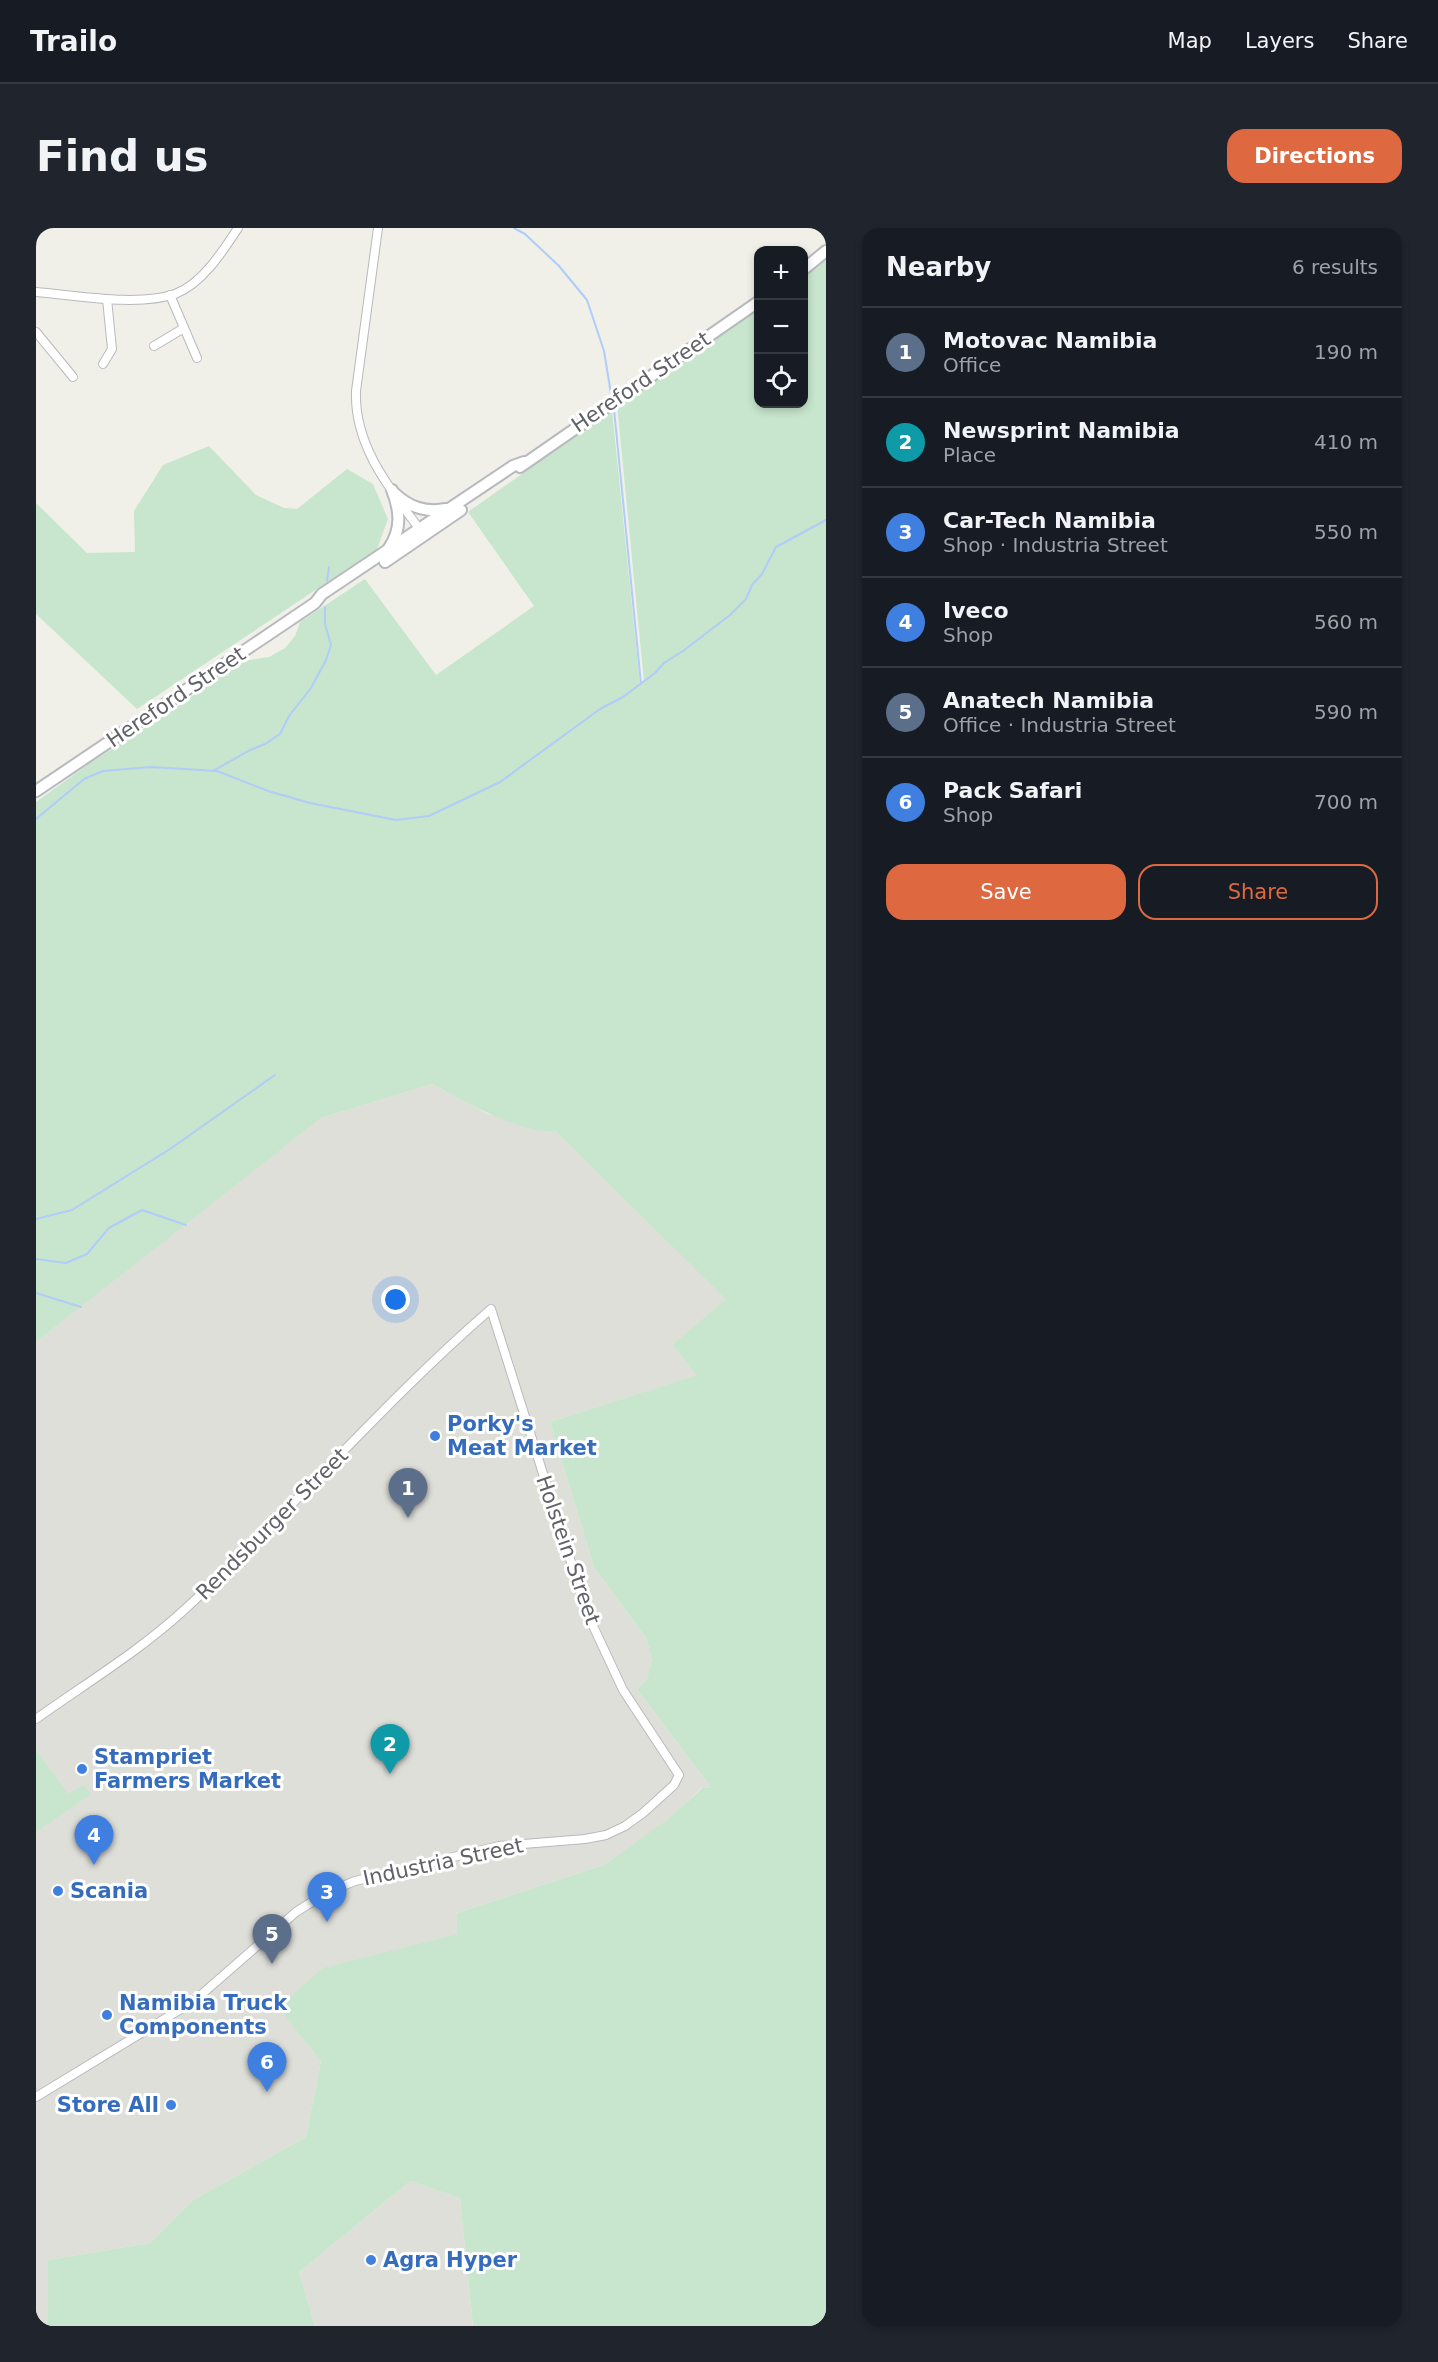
<!DOCTYPE html>
<html lang="en">
<head>
<meta charset="utf-8">
<style>
  body { margin:0; font-family:"DejaVu Sans",sans-serif; background:#20242c; color:#f1f3f6 }
  .controls { position:absolute; right:18px; top:18px; display:grid; overflow:hidden; border-radius:12px; box-shadow:0 3px 9px #0003 }
  .controls button { width:54px; height:54px; display:grid; place-items:center; padding:0; border:0; border-bottom:2px solid #363941; background:#171b24; color:#f1f3f6; font:30px sans-serif }
  .you { position:absolute; left:360px; top:1072px; width:21px; height:21px; margin:-15px; border:4px solid #fff; border-radius:50%; background:#1a73e8; box-shadow:0 0 0 9px #1a73e833 }
  .badge { display:grid; place-items:center; width:39px; height:39px; border-radius:50%; background:#de6941; color:#fff; font-size:20px; font-weight:700 }
  .pin { position:absolute; translate:-50% -50px; filter:drop-shadow(0 2px 3px #0008) }
  .pin::after { content:''; position:absolute; top:32px; width:21px; height:18px; background:inherit; clip-path:polygon(0 0,100% 0,50% 100%) }
  .list { margin:0; padding:0; list-style:none }
  h2 { display:flex; justify-content:space-between; align-items:center; height:78px; margin:0; padding:0 24px; font-size:26px }
  h2 small { font-size:20px; font-weight:400; color:#9ea1a6 }
  .list li { display:grid; grid-template-columns:39px 1fr auto; gap:18px; align-items:center; box-sizing:border-box; height:90px; padding:0 24px; border-top:2px solid #363941 }
  .list b { display:block; font-size:22px; white-space:nowrap }
  .list p { margin:0; font-size:20px; white-space:nowrap; color:#9ea1a6 }
  .list em { font-size:20px; font-style:normal; color:#9ea1a6 }
  .actions { display:flex; gap:12px; padding:18px 24px }
  .actions a { flex:1; padding:14px 0; border:2px solid #de6941; border-radius:18px; text-align:center; font-size:21px; color:#de6941 }
  .actions .main { background:#de6941; color:#fff }
  .icon { flex:none; width:33px; height:33px; fill:none; stroke:currentColor; stroke-width:2; stroke-linecap:round; stroke-linejoin:round }
  .map { position:relative; flex:none; width:790px; height:2098px; overflow:hidden; border-radius:18px }
  header { display:flex; align-items:center; gap:36px; box-sizing:border-box; height:84px; padding:0 30px; background:#171b24; border-bottom:2px solid #363941 }
  header strong { font-size:28px }
  nav { display:flex; gap:33px; margin-inline-start:auto; font-size:21px }
  .intro { display:flex; align-items:center; justify-content:space-between; box-sizing:border-box; height:144px; padding:0 36px }
  h1 { margin:0; font-size:42px }
  .button { padding:15px 27px; border-radius:18px; background:#de6941; color:#fff; font-size:21px; font-weight:700 }
  main { display:flex; gap:36px; padding:0 36px }
  aside { flex:1; background:#171b24; border-radius:18px; box-shadow:0 3px 9px #0003 }
  .map>svg:first-child { display:block }
</style>
</head>
<body>
<header>
<strong>Trailo</strong>
<nav><a>Map</a><a>Layers</a><a>Share</a></nav>
</header>
<div class="intro"><h1>Find us</h1><a class="button">Directions</a></div>
<main>
<div class="map">
<svg width="790" height="2098" viewBox="0 0 790 2098">
  <rect width="100%" height="100%" fill="#f0f0e9"/>
  <g fill="#dfdfda">
    <polygon points="396,856 452,886 519,903 691,1071 636,1117 662,1147 514,1194 558,1339 610,1410 616,1432 610,1453 601,1461 675,1559 665,1560 636,1589 568,1637 421,1685 422,1706 287,1741 243,1779 285,1833 270,1909 157,1972 114,2015 12,2032 12,2098 0,2098 0,1114 161,986 285,890"/>
    <polygon points="374,1953 424,1970 437,2098 279,2098 263,2044"/>
  </g>
  <g fill="#c7e6cd">
    <path d="M 790,32 L 790,2098 L 437,2098 L 424,1970 L 374,1953 L 263,2044 L 279,2098 L 12,2098 L 12,2032 L 114,2015 L 157,1972 L 270,1909 L 285,1833 L 242,1779 L 287,1740 L 421,1706 L 421,1685 L 568,1637 L 635,1589 L 666,1560 L 675,1559 L 601,1461 L 610,1453 L 616,1432 L 610,1410 L 558,1339 L 514,1194 L 661,1147 L 636,1117 L 690,1071 L 519,903 C 486,907 426,872 396,856 L 285,890 L 0,1114 L 0,574 L 54,535 L 134,484 L 206,433 L 233,429 L 249,420 L 259,408 L 264,394 L 329,351 L 400,447 L 498,378 L 432,284 L 576,182 L 604,457 L 608,454 L 581,176 L 722,82 L 722,176 L 768,176 L 768,49 Z"/>
    <polygon points="173,218 220,267 248,280 261,281 311,241 337,256 352,291 341,321 101,481 0,386 0,275 51,325 99,324 98,283 127,237"/>
    <polygon points="0,1522 32,1566 48,1557 55,1566 0,1604"/>
  </g>
  <g fill="none" stroke-linecap="round" stroke-linejoin="round">
    <g stroke="#b0ccf9" stroke-width="2">
      <polyline points="478,0 489,6 523,38 551,72 568,123 575,166"/>
      <polyline points="578,181 605,456"/>
      <polyline points="291,353 293,339"/>
      <polyline points="177,543 214,522 229,516 244,506 253,488 275,460 290,432 295,417 289,396 289,379"/>
      <polyline points="0,591 48,551 67,543 115,539 181,543 232,563 274,575 360,592 393,588 464,554 564,481 587,469 619,445 628,435 647,423 694,387 710,371 716,357 726,346 740,319 790,292"/>
      <polyline points="0,991 36,982 134,921 239,847"/>
      <polyline points="0,1031 30,1035 51,1026 73,1000 106,982 150,997"/>
      <polyline points="0,1065 45,1079"/>
    </g>
    <g stroke="#b8b9be" stroke-width="10">
      <g id="street">
        <path d="M 342,0 L 320,163 C 318,218 354,261 385,303"/>
        <path d="M 0,64 C 39,67 101,79 139,66 C 166,56 187,23 202,0"/>
        <polyline points="134,67 161,130"/>
        <polyline points="0,104 37,149"/>
        <polyline points="118,118 148,100"/>
        <polyline points="67,136 76,121 71,71"/>
        <path d="M 0,1491 C 49,1456 102,1424 147,1383 C 253,1286 346,1175 455,1081 L 551,1385 L 587,1462 L 643,1547 L 638,1557 L 607,1585 L 589,1598 L 570,1607 L 549,1611 L 463,1618 L 319,1653 L 290,1665 L 260,1684 L 158,1773 L 0,1869"/>
      </g>
    </g>
    <g stroke="#b7b9be" stroke-width="14">
      <g id="secondary">
        <polyline points="768,41 790,23"/>
        <polyline points="484,239 722,74"/>
        <path d="M 358,265 C 373,279 389,285 410,281"/>
        <path d="M 353,320 C 366,301 364,282 356,262"/>
        <polyline points="349,334 425,282"/>
        <polyline points="0,563 245,398 279,375 286,366 477,238 488,234"/>
      </g>
    </g>
    <use href="#street" stroke="#fff" stroke-width="8"/>
    <use href="#secondary" stroke="#fff" stroke-width="10"/>
  </g>
  <g fill="#3f7fe0" stroke="#fff" stroke-width="2">
    <circle cx="399" cy="1208" r="6"/>
    <circle cx="46" cy="1541" r="6"/>
    <circle cx="22" cy="1663" r="6"/>
    <circle cx="71" cy="1787" r="6"/>
    <circle cx="135" cy="1877" r="6"/>
    <circle cx="335" cy="2032" r="6"/>
  </g>
  <g text-anchor="middle" dominant-baseline="central" stroke-width="6" stroke-linejoin="round" paint-order="stroke">
    <g font-size="21" fill="#606267" stroke="#fff">
      <text transform="translate(605 154) rotate(-34)">Hereford Street</text>
      <text transform="translate(140 469) rotate(-34)">Hereford Street</text>
      <text transform="translate(236 1296) rotate(-45)">Rendsburger Street</text>
      <text transform="translate(532 1322) rotate(71)">Holstein Street</text>
      <text transform="translate(407 1634) rotate(-12)">Industria Street</text>
    </g>
    <g font-size="21" font-weight="bold" fill="#366cbe" stroke="#fff" text-anchor="start">
      <text x="411" y="1196">Porky's<tspan x="411" dy="24">Meat Market</tspan></text>
      <text x="58" y="1529">Stampriet<tspan x="58" dy="24">Farmers Market</tspan></text>
      <text x="34" y="1663">Scania</text>
      <text x="83" y="1775">Namibia Truck<tspan x="83" dy="24">Components</tspan></text>
      <text x="123" y="1877" text-anchor="end">Store All</text>
      <text x="347" y="2032">Agra Hyper</text>
    </g>
  </g>
</svg>
<div class="controls">
<button>+</button>
<button>−</button>
<button><svg class="icon" aria-label="locate" viewBox="0 0 24 24"><circle cx="12" cy="12" r="6"/><path d="M12 2v4M12 18v4M2 12h4M18 12h4"/></svg></button>
</div>
<div class="you"></div>
<div class="pin badge" style="left:372px;top:1290px;background:#5c6f8a">1</div>
<div class="pin badge" style="left:354px;top:1546px;background:#0f9aa8">2</div>
<div class="pin badge" style="left:291px;top:1694px;background:#3f7fe0">3</div>
<div class="pin badge" style="left:58px;top:1637px;background:#3f7fe0">4</div>
<div class="pin badge" style="left:236px;top:1736px;background:#5c6f8a">5</div>
<div class="pin badge" style="left:231px;top:1864px;background:#3f7fe0">6</div>
</div>
<aside>
<h2>Nearby<small>6 results</small></h2>
<ul class="list">
<li><span class="badge" style="background:#5c6f8a">1</span><div><b>Motovac Namibia</b><p>Office</p></div><em>190 m</em></li>
<li><span class="badge" style="background:#0f9aa8">2</span><div><b>Newsprint Namibia</b><p>Place</p></div><em>410 m</em></li>
<li><span class="badge" style="background:#3f7fe0">3</span><div><b>Car-Tech Namibia</b><p>Shop · Industria Street</p></div><em>550 m</em></li>
<li><span class="badge" style="background:#3f7fe0">4</span><div><b>Iveco</b><p>Shop</p></div><em>560 m</em></li>
<li><span class="badge" style="background:#5c6f8a">5</span><div><b>Anatech Namibia</b><p>Office · Industria Street</p></div><em>590 m</em></li>
<li><span class="badge" style="background:#3f7fe0">6</span><div><b>Pack Safari</b><p>Shop</p></div><em>700 m</em></li>
</ul>
<div class="actions"><a class="main">Save</a><a>Share</a></div>
</aside>
</main>
</body>
</html>
